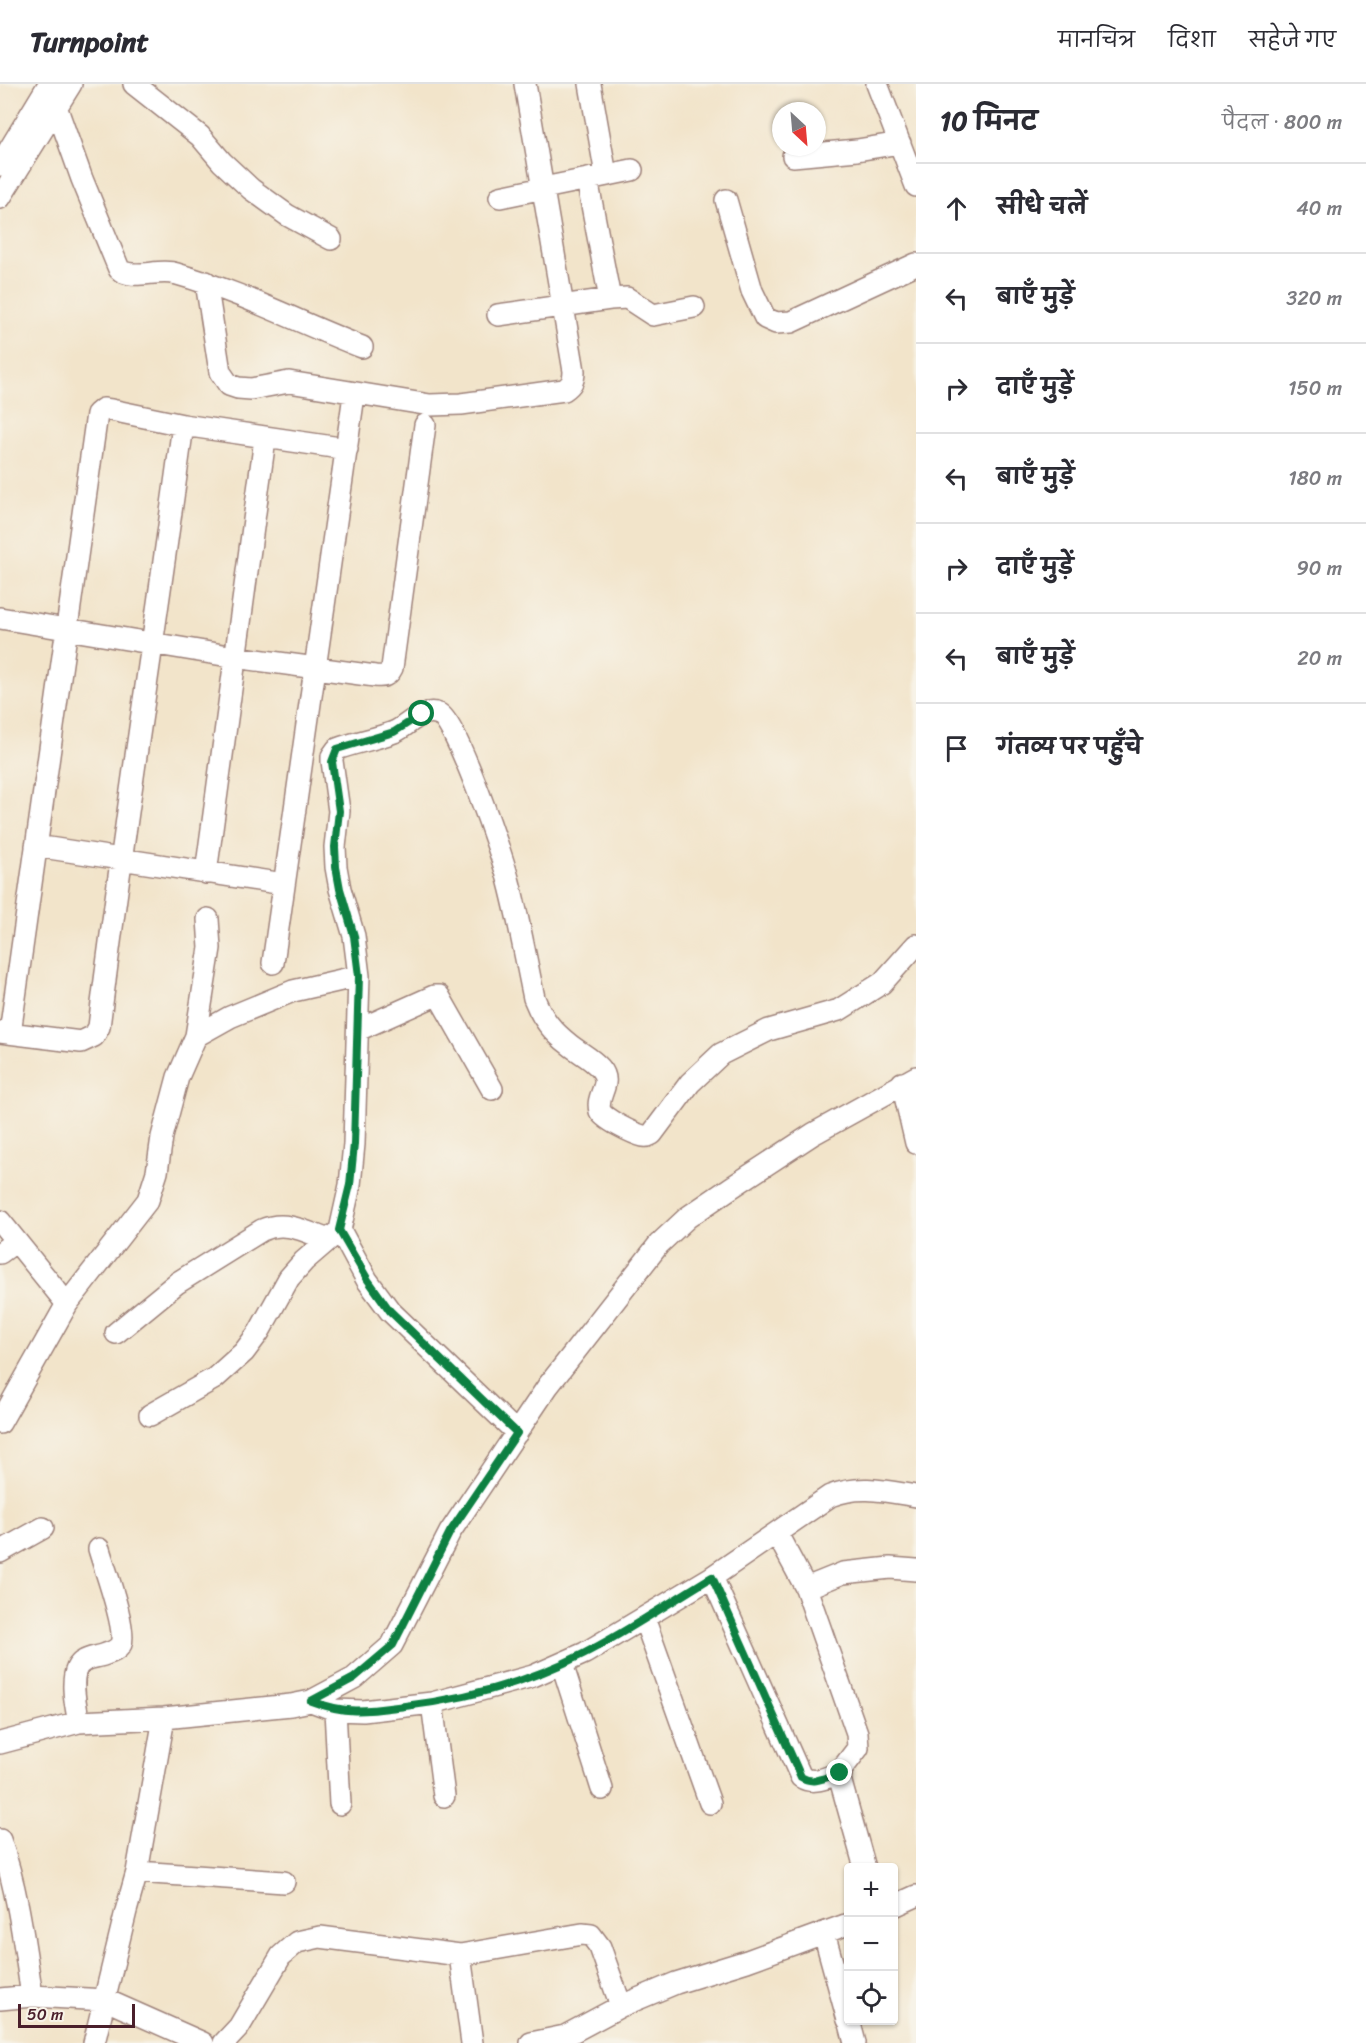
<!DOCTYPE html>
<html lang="hi">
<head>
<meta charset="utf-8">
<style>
  :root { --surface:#fff; --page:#f7f7f7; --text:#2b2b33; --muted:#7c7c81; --line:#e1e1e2 }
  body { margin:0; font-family:Sriracha,"Playpen Sans Deva",sans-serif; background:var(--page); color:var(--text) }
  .controls { position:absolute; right:18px; bottom:18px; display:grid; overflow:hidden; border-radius:6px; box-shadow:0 2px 4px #0004 }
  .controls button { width:54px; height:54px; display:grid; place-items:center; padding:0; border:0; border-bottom:2px solid var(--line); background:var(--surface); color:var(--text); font:30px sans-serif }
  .compass { position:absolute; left:772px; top:18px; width:54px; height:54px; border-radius:50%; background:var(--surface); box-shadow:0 2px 4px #0004; rotate:154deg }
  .scale { position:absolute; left:18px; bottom:15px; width:117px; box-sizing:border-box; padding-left:6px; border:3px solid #4a1f2b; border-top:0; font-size:16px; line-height:21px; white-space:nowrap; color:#4a1f2b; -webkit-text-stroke:4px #f7f3e8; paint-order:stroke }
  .stop { position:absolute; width:18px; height:18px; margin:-14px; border:4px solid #0b8043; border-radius:50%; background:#fff }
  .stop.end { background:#0b8043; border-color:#fff; box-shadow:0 2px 6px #0008 }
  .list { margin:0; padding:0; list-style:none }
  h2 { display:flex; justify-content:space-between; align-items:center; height:78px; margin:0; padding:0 24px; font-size:26px }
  h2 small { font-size:20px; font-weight:400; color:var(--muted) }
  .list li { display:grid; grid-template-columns:39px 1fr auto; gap:18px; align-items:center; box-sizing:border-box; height:90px; padding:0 24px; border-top:2px solid var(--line) }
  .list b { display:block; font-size:22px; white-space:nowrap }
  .list em { font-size:20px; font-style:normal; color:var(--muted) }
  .icon { flex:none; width:33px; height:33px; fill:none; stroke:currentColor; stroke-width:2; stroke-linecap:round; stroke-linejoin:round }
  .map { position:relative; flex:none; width:916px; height:1959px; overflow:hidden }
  header { display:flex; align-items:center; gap:36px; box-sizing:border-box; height:84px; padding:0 30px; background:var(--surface); border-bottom:2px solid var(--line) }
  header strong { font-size:28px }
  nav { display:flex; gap:33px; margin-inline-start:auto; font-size:21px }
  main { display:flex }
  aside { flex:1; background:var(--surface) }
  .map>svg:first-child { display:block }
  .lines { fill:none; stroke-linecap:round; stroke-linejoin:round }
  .minor-casing { stroke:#9e827a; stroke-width:24 }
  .minor { stroke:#fff; stroke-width:21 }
  .route { stroke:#0b8043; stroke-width:8 }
</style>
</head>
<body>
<header>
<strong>Turnpoint</strong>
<nav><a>मानचित्र</a><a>दिशा</a><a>सहेजे गए</a></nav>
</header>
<main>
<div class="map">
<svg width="916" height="1959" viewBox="0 0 916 1959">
  <rect width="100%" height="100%" fill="#f7f3e8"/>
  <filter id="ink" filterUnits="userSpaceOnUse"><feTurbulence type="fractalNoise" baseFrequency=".0167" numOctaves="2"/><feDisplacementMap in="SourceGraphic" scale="12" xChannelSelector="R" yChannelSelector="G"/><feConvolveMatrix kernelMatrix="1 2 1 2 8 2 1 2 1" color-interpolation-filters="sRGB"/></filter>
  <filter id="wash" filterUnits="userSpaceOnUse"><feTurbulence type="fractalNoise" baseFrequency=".008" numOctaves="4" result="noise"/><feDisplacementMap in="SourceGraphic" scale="24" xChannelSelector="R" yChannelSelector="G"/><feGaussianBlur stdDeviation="1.35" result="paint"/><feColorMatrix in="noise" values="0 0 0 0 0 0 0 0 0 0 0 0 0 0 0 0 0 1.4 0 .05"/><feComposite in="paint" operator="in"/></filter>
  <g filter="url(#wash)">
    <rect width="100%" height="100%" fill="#f2e4ca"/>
  </g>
  <g filter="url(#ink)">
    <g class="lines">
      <!-- minor casing -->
      <g class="minor-casing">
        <path id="minor" d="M134,0l66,52 22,26 29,27 36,26 44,24
          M590,0l16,91
          M877,0l39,102
          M57,25l25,70 37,90c12,12 40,-1 58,5 64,18 123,49 185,73
          M793,72l64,-6 43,-7
          M0,81l49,-81
          M587,95l23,120
          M500,113l132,-27
          M0,114l71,-114
          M726,116l26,91 13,27 11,5 15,-1 125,-58
          M206,198l14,90 9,13 9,3 13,1 38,-7 141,23 31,-1 103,-14c8,-5 10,-10 10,-19l-49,-287
          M498,231l112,-16 17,-1 26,17 41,-8
          M0,534l235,39 140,19c9,1 13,0 17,-8l33,-243
          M36,762l248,38
          M206,789l59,-434
          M273,879l81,-568
          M358,946l76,-34h5l53,93
          M0,948l81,10 13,-6 5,-9c25,-201 57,-401 84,-602
          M10,949l87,-619 6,-5 8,1 72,15 164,24
          M196,952l14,-88 -2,-29
          M902,999l14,60
          M0,1137l67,83
          M340,1146l27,50 23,31 127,122
          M0,1169l16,-12
          M116,1249l61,-50 85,-53c23,-10 42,1 64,9
          M150,1331l65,-37 29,-26 15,-20 30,-54 15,-17 36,-31 10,-45 4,-41 5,-168 -5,-40 -14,-47 -4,-22 -1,-20 4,-36 -7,-50v-5l5,-7c19,-7 39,-10 57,-17 14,-6 28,-25 45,-18 17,6 64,144 70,168 10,38 17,78 25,116 8,21 19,34 36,47 10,8 21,13 30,23 14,16 -5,26 0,43 3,8 34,23 43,25 5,1 5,0 9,-2l38,-51 31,-29 48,-24 70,-20 43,-27 34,-38
          M0,1339l67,-119 81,-104 9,-28 5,-35 16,-60 18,-41 34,-19 63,-26 66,-15
          M777,1450l29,54 51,145 1,15 -16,21 -2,10 25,89
          M0,1468l43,-24
          M712,1493l89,200c13,8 26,0 39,-4
          M806,1504l37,-15 47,-5 26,2
          M644,1534l66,185
          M562,1580l40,125
          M311,1617l24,9 28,1 69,-8 101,-27 52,-23 127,-76 118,-81c29,-12 56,-5 86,0
          M432,1619l12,93
          M335,1626l5,94
          M79,1638c-3,-14 -12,-53 5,-61 6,-4 15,-4 22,-7 6,-2 12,-4 15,-10 6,-16 -17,-77 -22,-95
          M0,1659l79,-21 85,-4 127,-13 20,-4 43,-23 38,-33 58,-113 98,-146 111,-142 29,-27 44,-30 81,-53 103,-57
          M0,1756c18,50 24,103 32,156l74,4 97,43
          M137,1788l147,10
          M894,1822l22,-10
          M824,1849l24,87
          M460,1871l12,88
          M0,1915l32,-3
          M849,1936l6,23
          M94,1959l32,-132 11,-39 27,-154
          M224,1959l15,-16 42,-71 16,-14 23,-5 140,18 122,-21 9,1 9,12 21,59
          M531,1959l34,-7 56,-30 55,-23 71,-22 101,-37"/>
      </g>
      <!-- minor -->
      <use href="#minor" class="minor"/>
    </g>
  </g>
  <g class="lines" filter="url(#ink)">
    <!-- route -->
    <path class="route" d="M422,630l-28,18 -57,17 -5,13 7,49 -4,36 1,20 4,22 14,47 5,40 -5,168 -4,41 -11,45 29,50 22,31 127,122 -67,99 -57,113 -39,33 -43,23c37,14 56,10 94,5 61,-7 123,-24 178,-52 44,-22 87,-52 129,-77l89,200c12,8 26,0 39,-4"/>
  </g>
</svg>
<div class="controls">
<button>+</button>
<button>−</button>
<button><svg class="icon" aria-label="locate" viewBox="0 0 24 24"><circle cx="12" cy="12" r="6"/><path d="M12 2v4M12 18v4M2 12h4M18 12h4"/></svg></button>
</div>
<svg class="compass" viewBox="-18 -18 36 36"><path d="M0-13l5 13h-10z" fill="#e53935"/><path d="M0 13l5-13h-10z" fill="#7c7c81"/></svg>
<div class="scale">50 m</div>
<div class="stop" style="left:422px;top:630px"></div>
<div class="stop end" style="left:840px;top:1689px"></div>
</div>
<aside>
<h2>10 मिनट<small>पैदल · 800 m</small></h2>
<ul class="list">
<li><svg class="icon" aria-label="ahead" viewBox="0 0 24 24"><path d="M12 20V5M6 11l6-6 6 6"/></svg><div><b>सीधे चलें</b></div><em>40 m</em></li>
<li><svg class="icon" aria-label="left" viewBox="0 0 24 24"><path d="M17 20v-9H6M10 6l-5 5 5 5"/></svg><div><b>बाएँ मुड़ें</b></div><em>320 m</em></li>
<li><svg class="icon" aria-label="right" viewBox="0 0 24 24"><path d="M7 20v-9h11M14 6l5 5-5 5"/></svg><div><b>दाएँ मुड़ें</b></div><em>150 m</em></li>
<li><svg class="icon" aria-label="left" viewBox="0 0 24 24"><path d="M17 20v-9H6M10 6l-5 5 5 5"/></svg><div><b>बाएँ मुड़ें</b></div><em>180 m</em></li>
<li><svg class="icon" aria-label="right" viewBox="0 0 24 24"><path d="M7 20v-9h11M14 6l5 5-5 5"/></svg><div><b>दाएँ मुड़ें</b></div><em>90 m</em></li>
<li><svg class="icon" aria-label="left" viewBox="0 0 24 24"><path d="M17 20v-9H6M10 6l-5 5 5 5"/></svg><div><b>बाएँ मुड़ें</b></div><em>20 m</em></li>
<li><svg class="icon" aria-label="arrive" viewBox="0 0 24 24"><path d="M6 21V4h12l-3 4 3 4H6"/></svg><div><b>गंतव्य पर पहुँचे</b></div></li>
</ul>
</aside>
</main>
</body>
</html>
